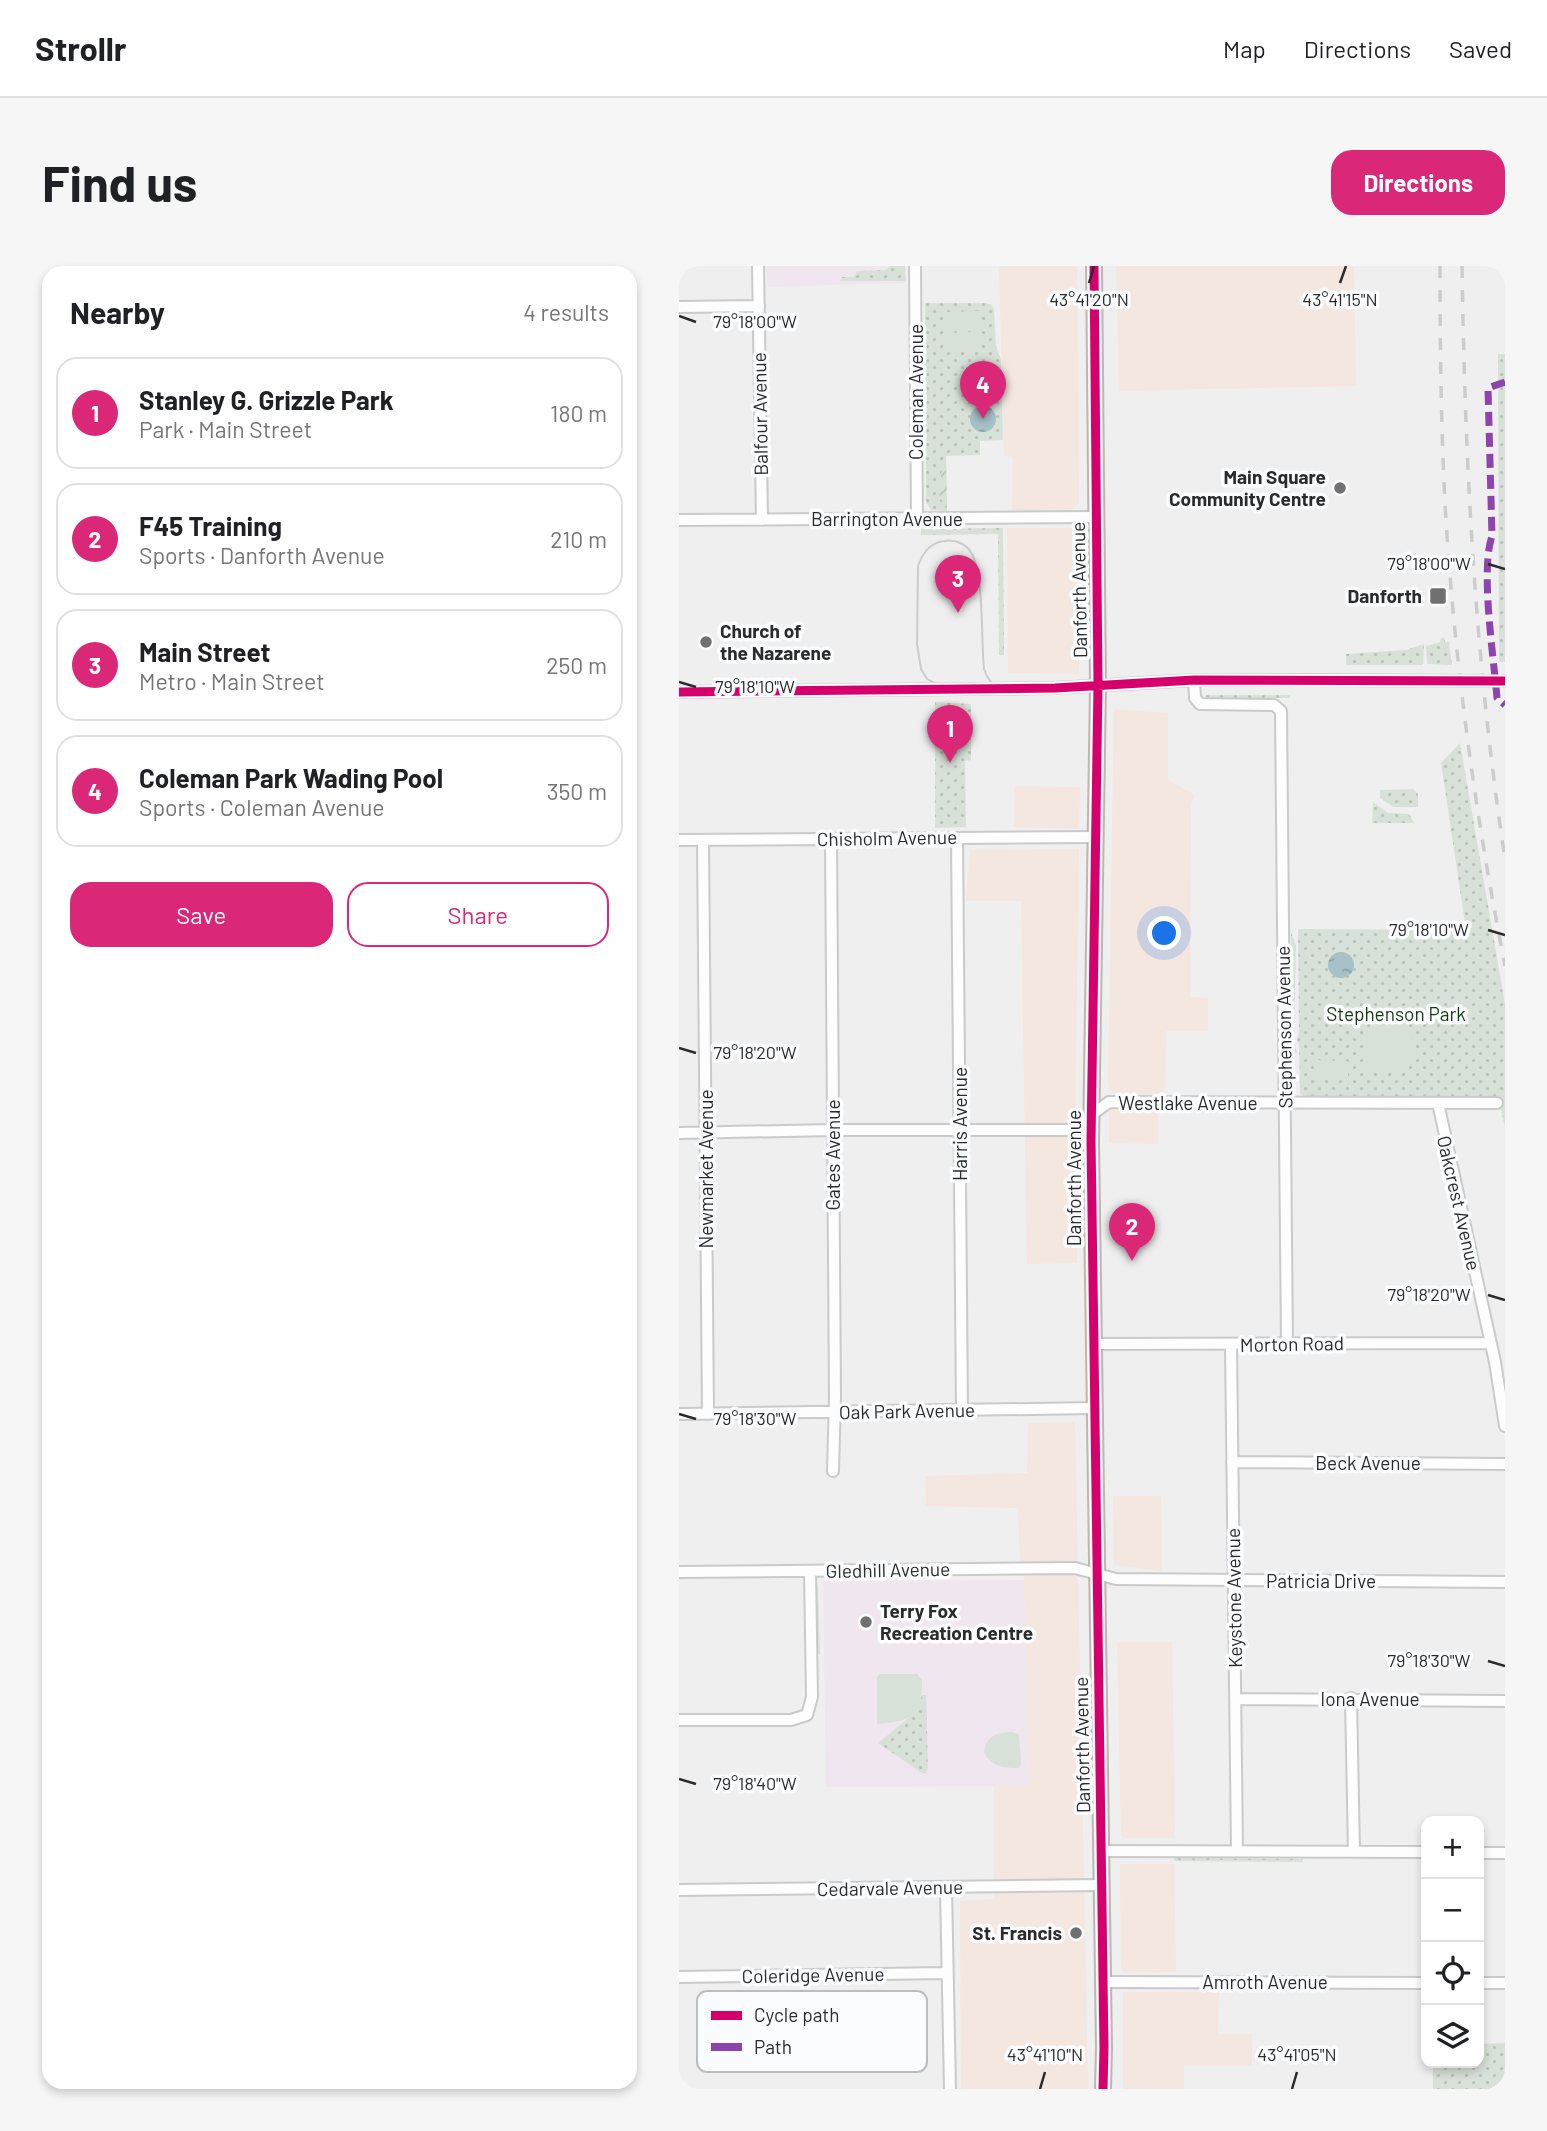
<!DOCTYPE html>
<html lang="en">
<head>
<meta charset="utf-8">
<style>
  :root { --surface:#fff; --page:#f6f6f6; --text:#202124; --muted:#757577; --line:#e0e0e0; --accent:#db2777 }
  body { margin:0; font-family:Barlow,sans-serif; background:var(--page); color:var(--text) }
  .controls { position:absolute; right:21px; bottom:21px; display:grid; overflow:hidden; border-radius:14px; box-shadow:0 4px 10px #0003 }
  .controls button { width:63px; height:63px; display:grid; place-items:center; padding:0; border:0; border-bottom:2px solid var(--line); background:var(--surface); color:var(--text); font:35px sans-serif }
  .you { position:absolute; left:486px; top:668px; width:24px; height:24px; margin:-18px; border:5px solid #fff; border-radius:50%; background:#1a73e8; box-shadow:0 0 0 10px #1a73e833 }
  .badge { display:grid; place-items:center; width:46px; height:46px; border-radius:50%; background:var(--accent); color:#fff; font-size:23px; font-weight:700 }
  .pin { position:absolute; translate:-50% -58px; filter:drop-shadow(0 2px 4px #0008) }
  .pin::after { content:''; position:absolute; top:37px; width:24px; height:21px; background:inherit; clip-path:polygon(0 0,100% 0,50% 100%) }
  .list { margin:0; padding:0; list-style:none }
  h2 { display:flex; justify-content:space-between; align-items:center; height:91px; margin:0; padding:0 28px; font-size:30px }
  h2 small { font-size:23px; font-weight:400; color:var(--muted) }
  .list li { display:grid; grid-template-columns:46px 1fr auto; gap:21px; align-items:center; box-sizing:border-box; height:112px; margin:0 14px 14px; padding:0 14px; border:2px solid var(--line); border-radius:21px }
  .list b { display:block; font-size:26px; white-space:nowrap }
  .list p { margin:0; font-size:23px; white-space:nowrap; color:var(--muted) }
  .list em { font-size:23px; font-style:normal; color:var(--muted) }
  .actions { display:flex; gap:14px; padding:21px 28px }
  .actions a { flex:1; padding:16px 0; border:2px solid var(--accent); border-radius:21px; text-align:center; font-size:24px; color:var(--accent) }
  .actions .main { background:var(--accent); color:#fff }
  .icon { flex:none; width:38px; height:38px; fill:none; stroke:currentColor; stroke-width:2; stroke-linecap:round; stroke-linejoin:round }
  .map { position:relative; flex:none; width:826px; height:1823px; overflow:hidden; border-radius:21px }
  header { display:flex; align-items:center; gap:42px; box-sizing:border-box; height:98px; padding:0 35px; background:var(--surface); border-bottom:2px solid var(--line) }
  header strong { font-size:33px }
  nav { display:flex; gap:38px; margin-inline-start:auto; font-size:24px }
  .intro { display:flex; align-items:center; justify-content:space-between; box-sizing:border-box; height:168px; padding:0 42px }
  h1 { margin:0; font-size:49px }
  .button { padding:18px 32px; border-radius:21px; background:var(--accent); color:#fff; font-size:24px; font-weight:700 }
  main { display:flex; gap:42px; padding:0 42px }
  aside { flex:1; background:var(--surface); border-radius:21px; box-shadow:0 4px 10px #0003 }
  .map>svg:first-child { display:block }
  .commercial { fill:#f3e7e0 }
  .education { fill:#f0e6ef }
  .grass { fill:url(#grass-dots) }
  .garden { fill:url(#garden-furrows) }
  .pitch { fill:#d8e1d7 }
  .water { fill:url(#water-ripples) }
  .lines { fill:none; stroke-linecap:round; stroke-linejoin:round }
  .minor-casing { stroke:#cacaca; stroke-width:14 }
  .major-casing { stroke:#bfb7ae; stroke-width:18 }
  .minor { stroke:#fdfdfd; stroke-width:10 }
  .major { stroke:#f3efea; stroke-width:14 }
  .tram { stroke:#cbcccc; stroke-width:2 }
  .rail { stroke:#cbcccc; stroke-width:3.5; stroke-dasharray:12 12; stroke-linecap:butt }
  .minor-bridge-casing { stroke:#cacaca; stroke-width:14; stroke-linecap:butt }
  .minor-bridge { stroke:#fdfdfd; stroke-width:10 }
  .quiet { stroke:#8e44ad; stroke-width:7; stroke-dasharray:14 7; stroke-linecap:butt }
  .cycleway-casing { stroke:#fbfcfe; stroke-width:13 }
  .cycleway { stroke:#d6006c; stroke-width:9 }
  .ticks { fill:none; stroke:#2b2b2b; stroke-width:2.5 }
  .poi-dot { fill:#707070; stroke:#fbfcfe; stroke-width:2.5 }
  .labels { text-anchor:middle; stroke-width:7; stroke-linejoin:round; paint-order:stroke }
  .street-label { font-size:19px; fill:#2b2b2b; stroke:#fbfcfe }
  .poi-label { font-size:19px; font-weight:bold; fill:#2b2b2b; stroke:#fbfcfe; text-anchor:end }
  .park-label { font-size:19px; fill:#153712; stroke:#fbfcfe }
  .key { fill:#fbfcfe; stroke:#bdbdbf; stroke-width:2 }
  .key-label { font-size:19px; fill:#2b2b2b }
  .ticks-label { font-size:18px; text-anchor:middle; fill:#2b2b2b; stroke:#fbfcfe; stroke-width:7; stroke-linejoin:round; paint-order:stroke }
</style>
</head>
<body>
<header>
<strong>Strollr</strong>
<nav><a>Map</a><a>Directions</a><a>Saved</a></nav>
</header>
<div class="intro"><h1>Find us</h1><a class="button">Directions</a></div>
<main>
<aside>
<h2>Nearby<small>4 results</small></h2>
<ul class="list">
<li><span class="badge">1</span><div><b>Stanley G. Grizzle Park</b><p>Park · Main Street</p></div><em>180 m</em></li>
<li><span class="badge">2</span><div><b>F45 Training</b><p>Sports · Danforth Avenue</p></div><em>210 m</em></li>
<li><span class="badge">3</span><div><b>Main Street</b><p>Metro · Main Street</p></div><em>250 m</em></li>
<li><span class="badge">4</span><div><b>Coleman Park Wading Pool</b><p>Sports · Coleman Avenue</p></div><em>350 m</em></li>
</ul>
<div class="actions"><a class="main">Save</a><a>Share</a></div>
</aside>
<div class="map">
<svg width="826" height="1823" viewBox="0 0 826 1823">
  <defs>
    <pattern id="grass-dots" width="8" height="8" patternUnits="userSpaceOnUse" patternTransform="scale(1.75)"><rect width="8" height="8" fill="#d8e1d7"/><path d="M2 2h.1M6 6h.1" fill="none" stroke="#bac1b9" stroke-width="1.8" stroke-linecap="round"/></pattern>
    <pattern id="garden-furrows" width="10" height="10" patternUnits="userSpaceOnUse" patternTransform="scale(1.75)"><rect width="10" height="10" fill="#d8e1d7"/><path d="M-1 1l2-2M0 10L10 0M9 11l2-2" fill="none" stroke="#bac1b9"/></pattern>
    <pattern id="water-ripples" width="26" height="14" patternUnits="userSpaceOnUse" patternTransform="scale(1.75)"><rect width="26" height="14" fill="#a6c1c8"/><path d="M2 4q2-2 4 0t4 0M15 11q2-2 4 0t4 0" fill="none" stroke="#879da3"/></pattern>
  </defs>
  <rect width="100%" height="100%" fill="#efefef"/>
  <!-- commercial -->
  <path class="commercial" d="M320,0h78l2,237 -8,7h-59l1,-53 -9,-1z
    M437,0h238l2,120 -237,5z
    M328,262h64l8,4v142l-71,-1z
    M435,443l54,4v67l27,15 -4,9 -1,193 18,1v33h-42l-1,64 -47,-1 -8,-3 -2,-7z
    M336,520l65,1 -1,41 -65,-1z
    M400,583l-4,266 2,148 -50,1 -6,-363h-55l4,-51z
    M430,844l49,1v33l-49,-1z
    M396,1156l13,667h-127l-1,-188 34,-2v-113l35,-1 -5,-205 -4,-21 -2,-49 -2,-2 -90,-2 -1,-30 102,-3 1,-50z
    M434,1230h48l1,75 -48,-6z
    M438,1376h55l3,196h-51l-3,-2z
    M444,1598h51l2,108 -51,1 -4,-4 -1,-104z
    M444,1726h96l-1,42h34v32h-68v23h-61z"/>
  <!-- education -->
  <path class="education" d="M88,0h138l1,17 -139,4z
    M345,1314l5,206 -203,1 -3,-206z"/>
  <!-- grass -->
  <path class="grass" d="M212,0h14l1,15h-66l2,-4h12l3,-6 29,-1z
    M246,37h61l6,2 2,5 2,36 5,14 2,80 -23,1v14l-34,1 1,55 -16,-1 -5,-8z
    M819,88h7v308h-6z
    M324,262l1,127h-5l-1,-121 -77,1v-6z
    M765,371l1,5h4l3,23 -25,-1 -1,-18 14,-4 1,-4z
    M745,378l-1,21h-77v-11l60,-4z
    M526,429h85v3h-80l-4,-1z
    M256,436l36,2v56l-6,1 1,66 -31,1z
    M781,477l45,261v123l-7,-29h-193l-5,-5 -1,-48 -2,-5 2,-7 -1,-104 168,1 -25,-167z
    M734,523l5,5v13h-25l-13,-9v-8z
    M694,536l15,11 21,1 5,9h-42z
    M612,666l5,14 -2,94 3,13h-5z
    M139,1317l2,71h-3l-1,-62z
    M243,1429h4l2,74 -2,4 -3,1 -45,-31 39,-32z
    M495,1592l129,1v3l-129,-1z
    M826,1777v46h-72v-26h46v-19z"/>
  <!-- garden -->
  <path class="garden" d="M267,190l1,55 -8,-17 4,-35z"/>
  <!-- pitch -->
  <path class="pitch" d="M301,45v17l-37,1v-17z
    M301,66v17h-37v-16z
    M703,754c31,-2 43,35 17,51l-29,1 -7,-6 4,-9c-6,-17 -3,-31 15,-37z
    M635,794l34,1v18h-35z
    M201,1408h37l5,6c0,37 -10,41 -45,44v-47z
    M332,1466l8,2 2,30 -3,4c-15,0 -26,-2 -34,-15 2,-17 11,-20 27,-21z"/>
  <!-- water -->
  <path class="water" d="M291 153a13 13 0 1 1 26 0a13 13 0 1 1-26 0Z
    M649 699a13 13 0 1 1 26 0a13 13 0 1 1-26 0Z"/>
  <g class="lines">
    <!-- minor casing -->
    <g class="minor-casing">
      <path id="minor" d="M79,0l4,254
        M236,0l2,253
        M0,41l80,-1
        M0,254l417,-3
        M515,414l1,18 5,6 74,1 7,6 6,633
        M0,426l376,-4 139,-8h111
        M278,572l5,572
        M152,573l4,558 -2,74
        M0,574l416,-3
        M24,574l5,574
        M759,837l57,259 10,64
        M0,867l154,-3h243l15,-15 18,-13 388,1
        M414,1078l397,-1
        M552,1079l6,506
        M0,1148l415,-6
        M553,1196l273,2
        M0,1306l396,-4 41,11 389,3
        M672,1432l3,154
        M556,1433l270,2
        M0,1454h112l16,-5 5,-18 -2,-126
        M422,1585l325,1
        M800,1587h26
        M267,1622l4,201
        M0,1624l422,-5
        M0,1711l267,-4
        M424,1716l323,1
        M800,1717h26"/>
    </g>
    <!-- major casing -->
    <g class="major-casing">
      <path id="major" d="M415,0l4,419 -7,456 13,907 -1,41"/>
    </g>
    <!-- minor -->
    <use href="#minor" class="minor"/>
    <!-- major -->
    <use href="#major" class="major"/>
    <!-- tram -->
    <path class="tram" d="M826,412l-319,-1 -144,9h-50c-21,0 -46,4 -65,-7l-6,-10 -4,-25 1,-78c5,-13 11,-23 26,-25 11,-2 23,3 28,13 12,23 9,86 12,115 4,11 8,16 18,20h66l148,-7 289,1"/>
    <!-- rail -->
    <path class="rail" d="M761,0c0,79 1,159 5,238 9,156 30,309 60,462
      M783,0c3,198 13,397 43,593"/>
    <!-- minor-bridge casing -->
    <g class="minor-bridge-casing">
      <path id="minor-bridge" d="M626,414l200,1"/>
    </g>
    <!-- minor-bridge -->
    <use href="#minor-bridge" class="minor-bridge"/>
    <!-- quiet -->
    <path class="quiet" d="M826,116l-17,6 4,148c-12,34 2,123 5,162l8,7"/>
    <!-- cycleway casing -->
    <g class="cycleway-casing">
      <path id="cycleway" d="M415,0l4,419 -7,456 13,907 -1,41
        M0,426l376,-4 139,-8 311,1"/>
    </g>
    <!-- cycleway -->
    <use href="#cycleway" class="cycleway"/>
  </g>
  <!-- ticks -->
  <path class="ticks" d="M410,17l5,-17M661,17l6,-17M0,50l17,6M809,298l17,5M0,416l17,5M809,664l17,5M0,782l17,5M809,1029l17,5M0,1148l17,5M809,1395l17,5M0,1513l17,5M361,1823l5,-17M613,1823l5,-17"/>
  <!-- markers -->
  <g class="poi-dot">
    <circle cx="661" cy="222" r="7"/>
    <rect x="750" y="321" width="18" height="18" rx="3.5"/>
    <circle cx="27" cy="376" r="7"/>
    <circle cx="187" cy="1356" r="7"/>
    <circle cx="397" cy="1667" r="7"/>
  </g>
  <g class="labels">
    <!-- street labels -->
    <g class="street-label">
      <text transform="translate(237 126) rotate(-90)" y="7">Coleman Avenue</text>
      <text transform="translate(81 148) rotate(-91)" y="7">Balfour Avenue</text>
      <text x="208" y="260">Barrington Avenue</text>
      <text transform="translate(400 324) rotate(-91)" y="7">Danforth Avenue</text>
      <text transform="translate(208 572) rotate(-1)" y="7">Chisholm Avenue</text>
      <text transform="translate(605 761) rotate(-91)" y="7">Stephenson Avenue</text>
      <text x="509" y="844">Westlake Avenue</text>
      <text transform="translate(281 858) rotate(-90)" y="7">Harris Avenue</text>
      <text transform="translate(154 889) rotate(-90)" y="7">Gates Avenue</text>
      <text transform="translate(27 903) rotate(-90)" y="7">Newmarket Avenue</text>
      <text transform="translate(395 912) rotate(-90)" y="7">Danforth Avenue</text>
      <text transform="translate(780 937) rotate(77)" y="7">Oakcrest Avenue</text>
      <text transform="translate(613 1078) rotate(-1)" y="7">Morton Road</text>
      <text transform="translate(228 1145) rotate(-1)" y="7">Oak Park Avenue</text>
      <text x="689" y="1204">Beck Avenue</text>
      <text transform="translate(209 1304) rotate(-1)" y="7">Gledhill Avenue</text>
      <text x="642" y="1322">Patricia Drive</text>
      <text transform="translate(555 1332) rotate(-91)" y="7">Keystone Avenue</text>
      <text x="691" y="1440">Iona Avenue</text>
      <text transform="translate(403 1479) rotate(-91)" y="7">Danforth Avenue</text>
      <text transform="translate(211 1622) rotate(-1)" y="7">Cedarvale Avenue</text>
      <text transform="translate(134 1709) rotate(-1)" y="7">Coleridge Avenue</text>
      <text x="586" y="1723">Amroth Avenue</text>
    </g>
    <!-- poi labels -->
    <g class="poi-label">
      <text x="647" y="218">Main Square<tspan x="647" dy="22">Community Centre</tspan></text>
      <text x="743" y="337">Danforth</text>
      <text x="41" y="372" text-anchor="start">Church of<tspan x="41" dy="22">the Nazarene</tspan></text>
      <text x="201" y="1352" text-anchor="start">Terry Fox<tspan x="201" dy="22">Recreation Centre</tspan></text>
      <text x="383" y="1674">St. Francis</text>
    </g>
    <!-- park labels -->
    <g class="park-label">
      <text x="717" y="755">Stephenson Park</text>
    </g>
  </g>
  <!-- legend -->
  <rect x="18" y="1725" width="230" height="81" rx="10" class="key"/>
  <rect x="32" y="1745" width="31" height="9" fill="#d6006c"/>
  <rect x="32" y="1777" width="31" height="8" fill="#8e44ad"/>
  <g class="key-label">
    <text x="75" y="1756">Cycle path</text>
    <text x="75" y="1788">Path</text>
  </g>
  <g class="ticks-label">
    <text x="410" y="40">43°41'20"N</text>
    <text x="661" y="40">43°41'15"N</text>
    <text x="76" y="62">79°18'00"W</text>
    <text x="750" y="304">79°18'00"W</text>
    <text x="76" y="427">79°18'10"W</text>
    <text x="750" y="670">79°18'10"W</text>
    <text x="76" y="793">79°18'20"W</text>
    <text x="750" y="1035">79°18'20"W</text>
    <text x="76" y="1159">79°18'30"W</text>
    <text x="750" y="1401">79°18'30"W</text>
    <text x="76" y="1524">79°18'40"W</text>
    <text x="366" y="1795">43°41'10"N</text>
    <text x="618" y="1795">43°41'05"N</text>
  </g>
</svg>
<div class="controls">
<button>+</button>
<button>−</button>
<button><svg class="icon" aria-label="locate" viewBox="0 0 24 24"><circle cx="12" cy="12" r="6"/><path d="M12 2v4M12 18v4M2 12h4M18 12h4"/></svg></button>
<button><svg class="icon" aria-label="layers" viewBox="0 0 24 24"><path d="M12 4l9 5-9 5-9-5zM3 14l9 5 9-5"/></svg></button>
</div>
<div class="you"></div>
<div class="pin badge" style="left:271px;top:497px">1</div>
<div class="pin badge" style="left:453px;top:995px">2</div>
<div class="pin badge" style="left:279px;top:347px">3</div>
<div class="pin badge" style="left:304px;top:153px">4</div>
</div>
</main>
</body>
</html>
